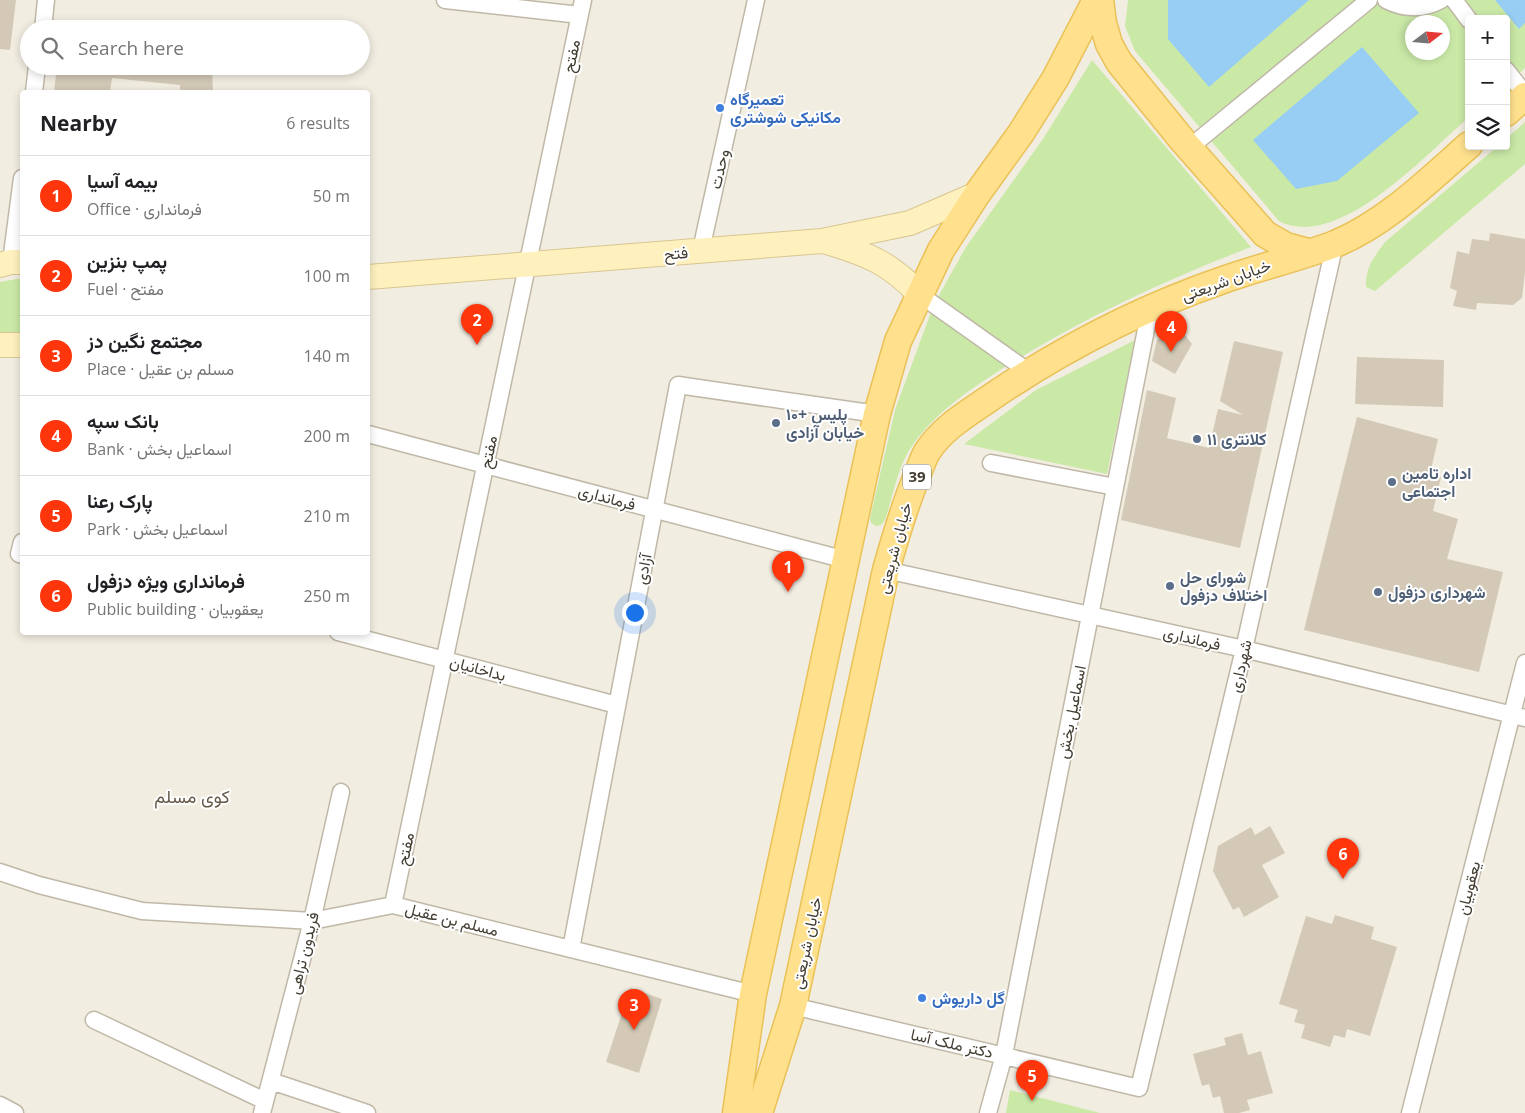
<!DOCTYPE html>
<html lang="en">
<head>
<meta charset="utf-8">
<style>
  :root { --surface:#fff; --page:#f2f2f2; --text:#202124; --muted:#757577; --line:#e0e0e0; --accent:#ff350b }
  body { margin:0; font-family:"Open Sans",Vazirmatn,sans-serif; background:var(--page); color:var(--text) }
  .controls { position:absolute; right:15px; top:15px; display:grid; overflow:hidden; border-radius:5px; box-shadow:0 2px 8px #0003 }
  .controls button { width:45px; height:45px; display:grid; place-items:center; padding:0; border:0; border-bottom:1px solid var(--line); background:var(--surface); color:var(--text); font:25px sans-serif }
  .compass { position:absolute; left:1405px; top:15px; width:45px; height:45px; border-radius:50%; background:var(--surface); box-shadow:0 2px 8px #0003; rotate:74deg }
  .you { position:absolute; left:634px; top:612px; width:18px; height:18px; margin:-12px; border:4px solid #fff; border-radius:50%; background:#1a73e8; box-shadow:0 0 0 8px #1a73e833 }
  .badge { display:grid; place-items:center; width:32px; height:32px; border-radius:50%; background:var(--accent); color:#fff; font-size:16px; font-weight:700 }
  .pin { position:absolute; translate:-50% -41px; filter:drop-shadow(0 1px 2px #0008) }
  .pin::after { content:''; position:absolute; top:26px; width:18px; height:15px; background:inherit; clip-path:polygon(0 0,100% 0,50% 100%) }
  .list { margin:0; padding:0; list-style:none }
  h2 { display:flex; justify-content:space-between; align-items:center; height:65px; margin:0; padding:0 20px; font-size:21px }
  h2 small { font-size:16px; font-weight:400; color:var(--muted) }
  .list li { display:grid; grid-template-columns:32px 1fr auto; gap:15px; align-items:center; box-sizing:border-box; height:80px; padding:0 20px; border-top:1px solid var(--line) }
  .list b { display:block; font-size:19px; white-space:nowrap }
  .list p { margin:0; font-size:16px; white-space:nowrap; color:var(--muted) }
  .list em { font-size:16px; font-style:normal; color:var(--muted) }
  .icon { flex:none; width:28px; height:28px; fill:none; stroke:currentColor; stroke-width:2; stroke-linecap:round; stroke-linejoin:round }
  .map { position:relative; flex:none; width:1525px; height:1113px; overflow:hidden }
  .search { position:absolute; background:var(--surface); box-shadow:0 2px 8px #0003; left:20px; top:20px; width:350px; height:55px; display:flex; align-items:center; gap:12px; box-sizing:border-box; padding:0 18px; border-radius:28px; color:var(--muted); font-size:19px }
  .panel { position:absolute; background:var(--surface); box-shadow:0 2px 8px #0003; left:20px; top:90px; width:350px; height:545px; border-radius:5px }
  .map>svg:first-child { display:block }
  .green { fill:#cae9a7; fill-rule:evenodd }
  .water { fill:#98cdf4 }
  .building { fill:#d3c9b6 }
  .lines { fill:none; stroke-linecap:round; stroke-linejoin:round }
  .street-casing { stroke:#c0b8a7; stroke-width:19 }
  .secondary-casing { stroke:#d8c690; stroke-width:26 }
  .primary-casing { stroke:#eac157; stroke-width:29 }
  .street { stroke:#fff; stroke-width:16 }
  .secondary { stroke:#fff1be; stroke-width:24 }
  .primary { stroke:#ffe18d; stroke-width:26 }
  .shop-dot { fill:#3f7fe0; stroke:#fff; stroke-width:2 }
  .service-dot { fill:#5c6f8a; stroke:#fff; stroke-width:2 }
  .labels { text-anchor:middle; stroke-width:4; stroke-linejoin:round; paint-order:stroke }
  .shield { fill:#fff; stroke:#7b7770; stroke-width:1 }
  .shield-label { font-size:15px; font-weight:bold; fill:#433d32 }
  .street-label { font-size:16px; fill:#433d32; stroke:#fff }
  .shop-label { font-size:16px; font-weight:bold; fill:#366cbe; stroke:#fff; text-anchor:start }
  .service-label { font-size:16px; font-weight:bold; fill:#4e5e75; stroke:#fff; text-anchor:start }
  .neighbourhood-label { font-size:18px; fill:#675b48; stroke:#fff }
</style>
</head>
<body>
<div class="map">
<svg width="1525" height="1113" viewBox="0 0 1525 1113">
  <rect width="100%" height="100%" fill="#f2ede1"/>
  <!-- green -->
  <path class="green" d="M1128,0h397v68l-19,17v-66h-37v98c-43,37 -131,135 -190,104l-144,-170 -10,-25zM1412,22h30v30h-30z
    M1092,60l159,187c-88,34 -175,74 -254,125 -32,21 -63,42 -85,74 -15,21 -19,51 -27,74l-4,5 -5,1 -5,-3 -1,-5 25,-108 39,-106 32,-57 77,-108z
    M1525,122v42l-150,127 -9,-4c-1,-19 8,-30 19,-45l113,-96h8v-7z
    M22,278v55l-22,-1v-50z
    M1135,340l-28,134 -143,-30 72,-54z
    M1010,1090l90,23h-94z"/>
  <!-- water -->
  <path class="water" d="M1168,0h141l-100,87 -41,-48z
    M1495,0h30v23l-6,6z
    M1362,47l57,66 -82,68 -41,8 -43,-49z"/>
  <!-- building -->
  <path class="building" d="M0,0h16l-6,50 -10,-1z
    M57,66h155l1,26h-33v-7l-68,-7 -2,14h-56z
    M1490,233l35,6v33l-3,26 -9,7 -36,-2 -1,7 -23,-4 4,-15 -7,-3 7,-37 12,3 3,-15 17,2z
    M1177,325l15,19 -17,30 -23,-13 5,-21z
    M1234,341l49,11 -43,196 -119,-28 26,-130 29,8 -9,40 42,10 9,-39 25,6 -23,-14z
    M1357,357l87,3 -1,47 -88,-3z
    M1357,417l81,22 -8,35 11,3 -8,34 25,8 -11,40 56,13 -24,100 -175,-42z
    M1270,826l15,27 -23,12 17,32 -35,20 -5,-10 -6,3 -20,-39 5,-25 33,-19 4,8z
    M1335,915l39,12 -3,12 26,8 -27,89 -23,-7 -2,9 -11,-3 -4,12 -29,-9 4,-13 -11,-3 4,-12 -19,-6 27,-88 26,8z
    M630,988l32,11 -23,74 -33,-11z
    M1242,1033l6,22 13,-4 12,42 -26,7 3,10 -11,3h-15l-4,-17 -7,2 -4,-14 -7,2 -9,-32 33,-9 -2,-7z"/>
  <g class="lines">
    <!-- street casing -->
    <g class="street-casing">
      <path id="street" d="M445,0l135,15
        M1386,0c17,9 37,10 55,0
        M1454,0l15,20
        M43,29l3,-29
        M1506,70l19,24
        M34,92l3,-26
        M1189,148l180,-148
        M701,250l55,-250
        M11,262l11,-84
        M919,294l110,78
        M368,434l478,126
        M991,463l124,24
        M22,542l-3,12 3,1
        M886,570l358,79 281,69
        M338,632l279,73
        M0,872l39,13 103,26 170,10 81,-16 360,89
        M393,905l190,-905
        M571,949l107,-564 199,29
        M793,1006l346,82 105,-439 91,-406
        M94,1020l171,81
        M271,1081l96,32
        M0,1105l15,8
        M262,1113l50,-192 29,-129
        M988,1113l16,-58 146,-746
        M1410,1113l115,-450"/>
    </g>
    <!-- secondary casing -->
    <g class="secondary-casing">
      <path id="secondary" d="M827,242c40,12 63,21 92,52
        M0,265l11,-3h11
        M368,277l454,-36 88,-18 67,-29
        M0,345h22"/>
    </g>
    <!-- primary casing -->
    <g class="primary-casing">
      <path id="primary" d="M1100,0l3,23 6,21 10,18 64,79 82,93 21,12 22,6
        M1506,113l19,-17
        M736,1113l17,-119 124,-580 21,-73 43,-91 36,-56 44,-61 34,-54 41,-79
        M759,1113l34,-107 93,-436c9,-32 18,-63 31,-94 3,-8 6,-17 10,-24 16,-25 43,-40 66,-56 71,-48 149,-88 230,-116 37,-13 75,-22 112,-36 51,-21 93,-63 134,-99"/>
    </g>
    <!-- street -->
    <use href="#street" class="street"/>
    <!-- secondary -->
    <use href="#secondary" class="secondary"/>
    <!-- primary -->
    <use href="#primary" class="primary"/>
  </g>
  <!-- markers -->
  <g class="shop-dot">
    <circle cx="720" cy="108" r="5"/>
    <circle cx="922" cy="998" r="5"/>
  </g>
  <g class="service-dot">
    <circle cx="776" cy="423" r="5"/>
    <circle cx="1197" cy="439" r="5"/>
    <circle cx="1392" cy="482" r="5"/>
    <circle cx="1170" cy="586" r="5"/>
    <circle cx="1378" cy="592" r="5"/>
  </g>
  <g class="labels">
    <!-- shield labels -->
    <rect class="shield" x="903" y="464.5" width="28" height="25" rx="4"/>
    <g class="shield-label">
      <text x="917" y="482">39</text>
    </g>
    <!-- street labels -->
    <g class="street-label">
      <text transform="translate(571 56) rotate(-78)" y="6">مفتح</text>
      <text transform="translate(719 169) rotate(-77)" y="6">وحدت</text>
      <text transform="translate(676 253) rotate(-5)" y="6">فتح</text>
      <text transform="translate(1226 280) rotate(-20)" y="6">خیابان شریعتی</text>
      <text transform="translate(488 452) rotate(-78)" y="6">مفتح</text>
      <text transform="translate(607 497) rotate(15)" y="6">فرمانداری</text>
      <text transform="translate(894 548) rotate(-75)" y="6">خیابان شریعتی</text>
      <text transform="translate(643 569) rotate(-79)" y="6">آزادی</text>
      <text transform="translate(1192 638) rotate(13)" y="6">فرمانداری</text>
      <text transform="translate(1240 666) rotate(-77)" y="6">شهرداری</text>
      <text transform="translate(478 668) rotate(15)" y="6">بداخانیان</text>
      <text transform="translate(1071 712) rotate(-79)" y="6">اسماعیل بخش</text>
      <text transform="translate(405 849) rotate(-78)" y="6">مفتح</text>
      <text transform="translate(1468 888) rotate(-76)" y="6">یعقوبیان</text>
      <text transform="translate(452 919) rotate(14)" y="6">مسلم بن عقیل</text>
      <text transform="translate(806 943) rotate(-78)" y="6">خیابان شریعتی</text>
      <text transform="translate(303 953) rotate(-76)" y="6">فریدون تراهی</text>
      <text transform="translate(952 1043) rotate(13)" y="6">دکتر ملک آسا</text>
    </g>
    <!-- shop labels -->
    <g class="shop-label">
      <text x="730" y="105">تعمیرگاه<tspan x="730" dy="18">مکانیکی شوشتری</tspan></text>
      <text x="932" y="1004">گل داریوش</text>
    </g>
    <!-- service labels -->
    <g class="service-label">
      <text x="786" y="420">پلیس +۱۰<tspan x="786" dy="18">خیابان آزادی</tspan></text>
      <text x="1207" y="445">کلانتری ۱۱</text>
      <text x="1402" y="479">اداره تامین<tspan x="1402" dy="18">اجتماعی</tspan></text>
      <text x="1180" y="583">شورای حل<tspan x="1180" dy="18">اختلاف دزفول</tspan></text>
      <text x="1388" y="598">شهرداری دزفول</text>
    </g>
    <!-- neighbourhood labels -->
    <g class="neighbourhood-label">
      <text x="192" y="803">کوی مسلم</text>
    </g>
  </g>
</svg>
<div class="controls">
<button>+</button>
<button>−</button>
<button><svg class="icon" aria-label="layers" viewBox="0 0 24 24"><path d="M12 4l9 5-9 5-9-5zM3 14l9 5 9-5"/></svg></button>
</div>
<svg class="compass" viewBox="-18 -18 36 36"><path d="M0-13l5 13h-10z" fill="#e53935"/><path d="M0 13l5-13h-10z" fill="#757577"/></svg>
<div class="you"></div>
<div class="pin badge" style="left:788px;top:592px">1</div>
<div class="pin badge" style="left:477px;top:345px">2</div>
<div class="pin badge" style="left:634px;top:1030px">3</div>
<div class="pin badge" style="left:1171px;top:352px">4</div>
<div class="pin badge" style="left:1032px;top:1101px">5</div>
<div class="pin badge" style="left:1343px;top:879px">6</div>
<div class="search"><svg class="icon" aria-label="search" viewBox="0 0 24 24"><circle cx="10" cy="10" r="6"/><path d="M15 15l6 6"/></svg>Search here</div>
<section class="panel">
<h2>Nearby<small>6 results</small></h2>
<ul class="list">
<li><span class="badge">1</span><div><b>بیمه آسیا</b><p>Office · فرمانداری</p></div><em>50 m</em></li>
<li><span class="badge">2</span><div><b>پمپ بنزین</b><p>Fuel · مفتح</p></div><em>100 m</em></li>
<li><span class="badge">3</span><div><b>مجتمع نگین دز</b><p>Place · مسلم بن عقیل</p></div><em>140 m</em></li>
<li><span class="badge">4</span><div><b>بانک سپه</b><p>Bank · اسماعیل بخش</p></div><em>200 m</em></li>
<li><span class="badge">5</span><div><b>پارک رعنا</b><p>Park · اسماعیل بخش</p></div><em>210 m</em></li>
<li><span class="badge">6</span><div><b>فرمانداری ویژه دزفول</b><p>Public building · یعقوبیان</p></div><em>250 m</em></li>
</ul>
</section>
</div>
</body>
</html>
